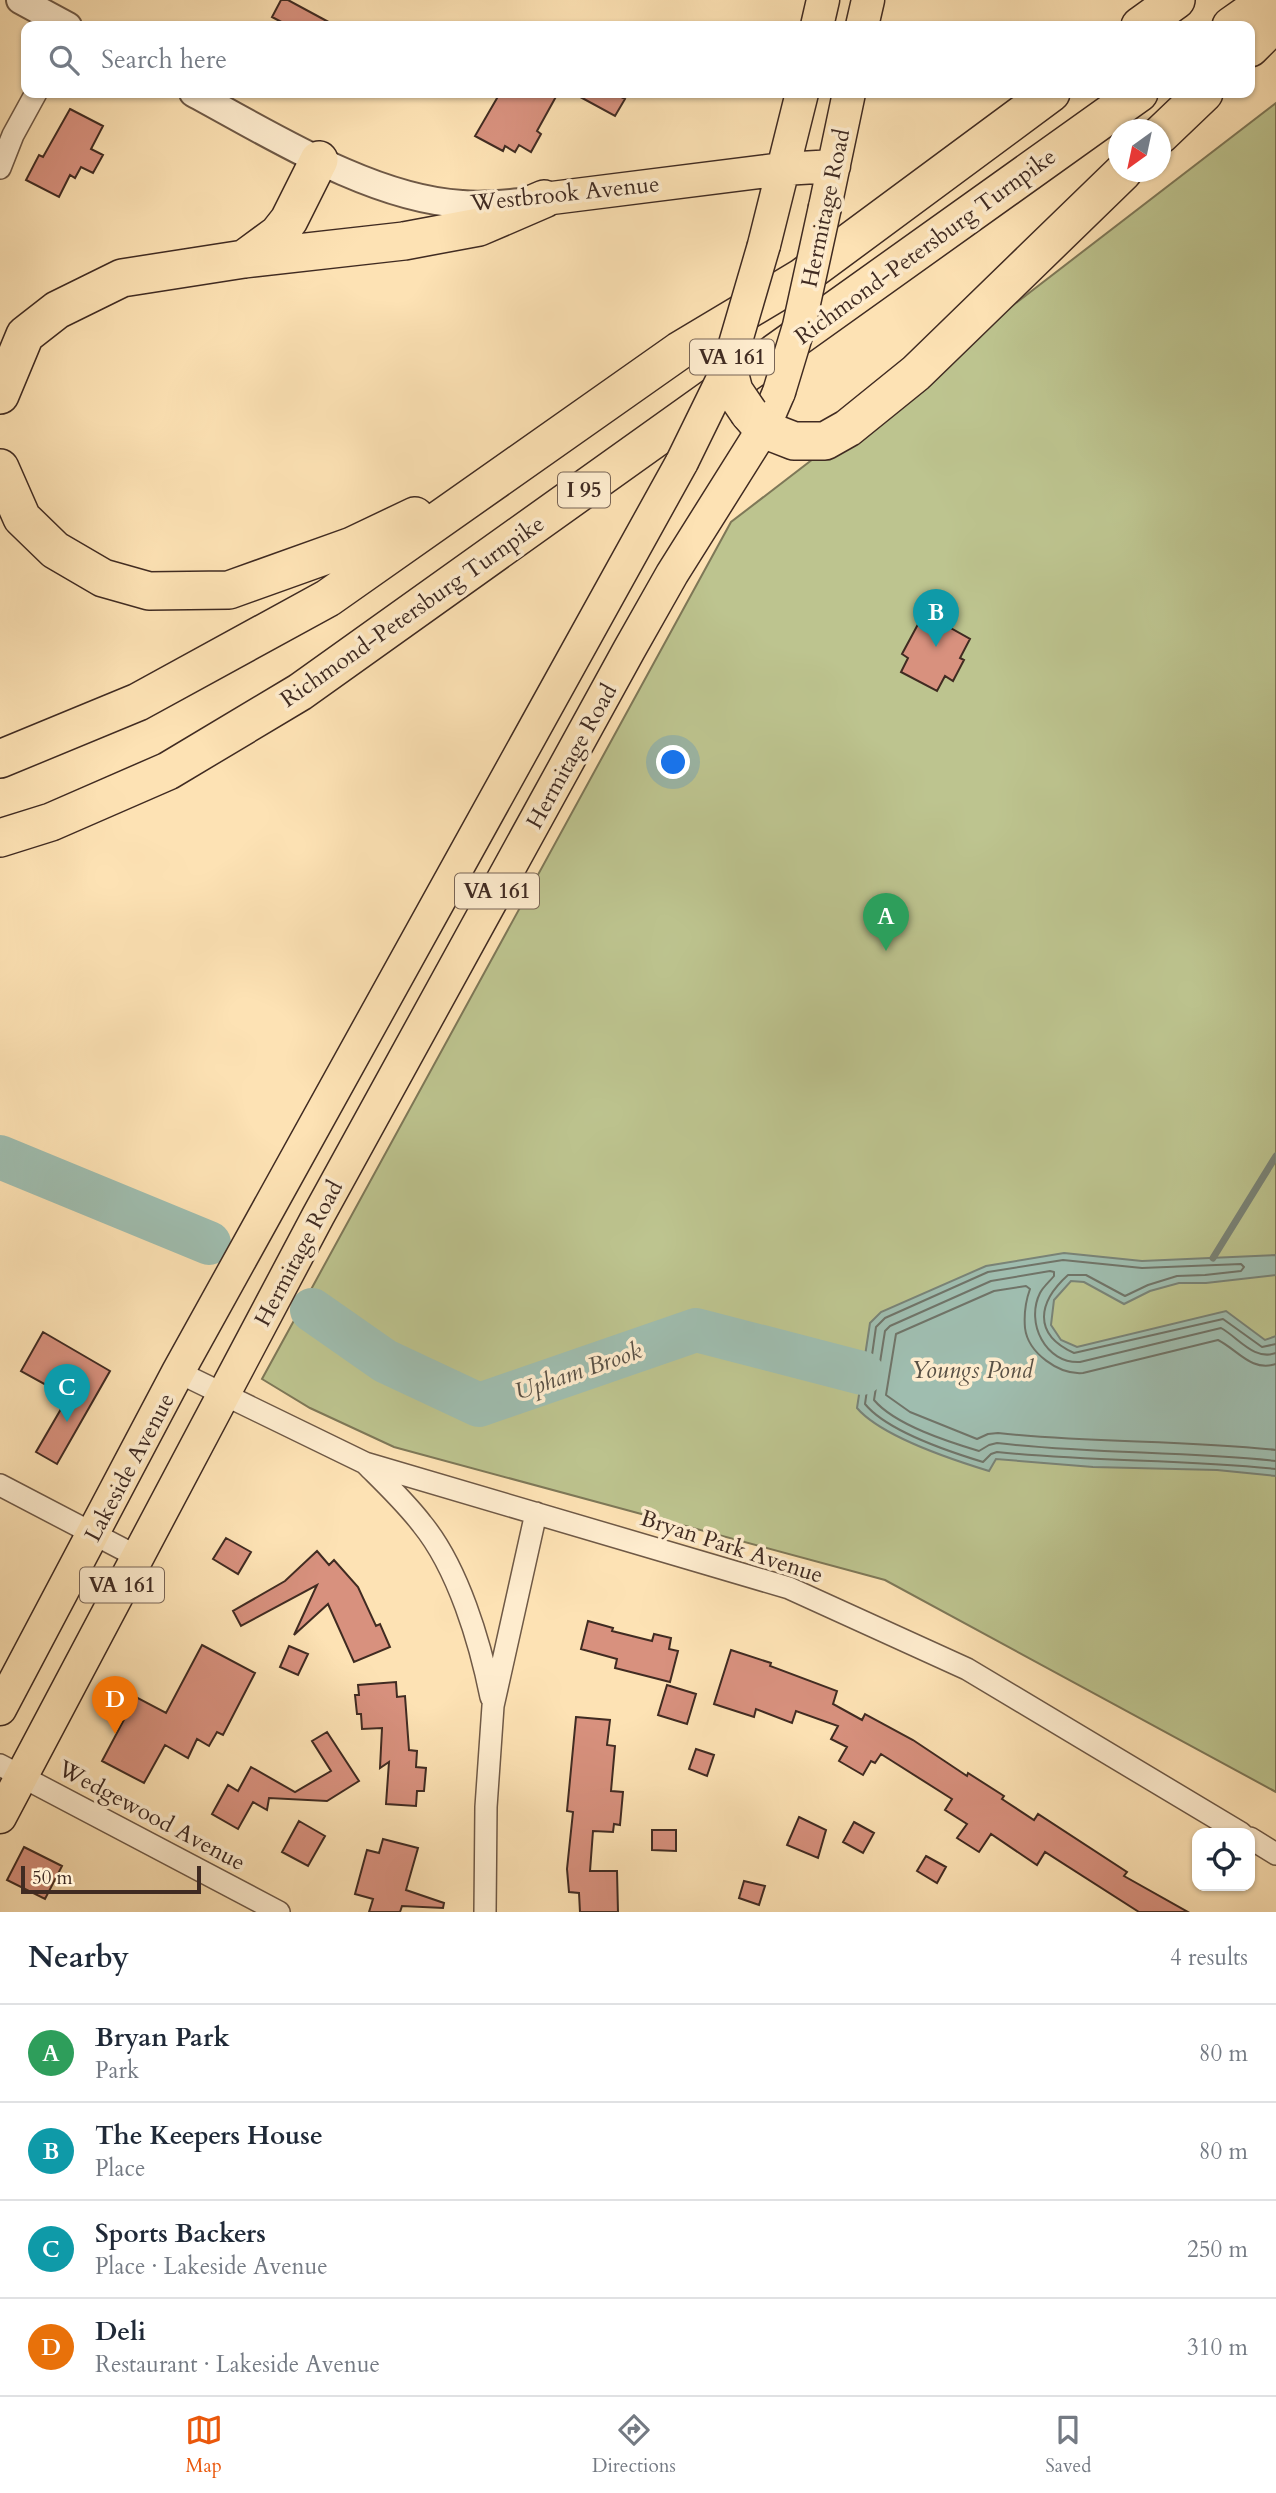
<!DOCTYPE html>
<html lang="en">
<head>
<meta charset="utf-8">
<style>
  :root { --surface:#fff; --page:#f2f2f3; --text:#1f2937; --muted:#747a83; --line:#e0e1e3; --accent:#ea580c }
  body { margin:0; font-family:Cardo,serif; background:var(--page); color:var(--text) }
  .controls { position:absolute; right:21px; bottom:21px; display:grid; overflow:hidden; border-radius:14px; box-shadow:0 2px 5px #0004 }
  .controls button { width:63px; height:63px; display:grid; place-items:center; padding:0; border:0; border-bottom:2px solid var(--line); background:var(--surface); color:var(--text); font:35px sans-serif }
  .compass { position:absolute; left:1108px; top:119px; width:63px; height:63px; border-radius:50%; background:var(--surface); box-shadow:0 2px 5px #0004; rotate:213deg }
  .scale { position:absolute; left:21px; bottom:18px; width:180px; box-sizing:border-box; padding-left:7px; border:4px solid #402b22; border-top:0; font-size:19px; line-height:24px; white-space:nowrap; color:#402b22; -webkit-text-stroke:5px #feecce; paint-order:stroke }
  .you { position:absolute; left:674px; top:763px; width:24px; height:24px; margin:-18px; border:5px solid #fff; border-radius:50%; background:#1a73e8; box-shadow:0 0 0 10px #1a73e833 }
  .badge { display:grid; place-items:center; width:46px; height:46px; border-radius:50%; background:var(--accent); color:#fff; font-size:23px; font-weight:700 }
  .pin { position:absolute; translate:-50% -58px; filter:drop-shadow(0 2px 4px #0008) }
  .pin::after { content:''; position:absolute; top:37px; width:24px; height:21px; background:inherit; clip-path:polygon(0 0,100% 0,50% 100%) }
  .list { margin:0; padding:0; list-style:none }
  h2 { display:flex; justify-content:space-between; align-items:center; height:91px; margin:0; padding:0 28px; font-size:30px }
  h2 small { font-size:23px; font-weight:400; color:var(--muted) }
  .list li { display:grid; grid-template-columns:46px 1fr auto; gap:21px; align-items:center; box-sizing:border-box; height:98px; padding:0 28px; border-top:2px solid var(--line) }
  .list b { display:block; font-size:26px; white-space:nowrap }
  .list p { margin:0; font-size:23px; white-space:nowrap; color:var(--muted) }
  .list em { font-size:23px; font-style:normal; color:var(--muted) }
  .icon { flex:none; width:38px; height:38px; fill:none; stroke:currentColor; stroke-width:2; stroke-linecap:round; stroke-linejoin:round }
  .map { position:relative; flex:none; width:1276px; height:1912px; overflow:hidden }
  .search { position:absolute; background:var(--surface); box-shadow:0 2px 5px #0004; left:21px; right:21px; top:21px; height:77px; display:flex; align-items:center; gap:18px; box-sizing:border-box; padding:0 24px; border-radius:14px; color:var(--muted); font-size:26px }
  .sheet { height:483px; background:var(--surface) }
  nav { display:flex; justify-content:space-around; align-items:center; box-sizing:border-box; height:98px; border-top:2px solid var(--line); background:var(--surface); font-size:19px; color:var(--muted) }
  nav a { display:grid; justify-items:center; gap:4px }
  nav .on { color:var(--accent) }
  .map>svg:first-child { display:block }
  .green { fill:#bdc48f; stroke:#7e7858; stroke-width:2 }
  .water { fill:#9fbdaf; stroke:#798377; stroke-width:2 }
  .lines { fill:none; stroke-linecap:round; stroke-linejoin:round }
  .shore { stroke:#707468; stroke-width:2 }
  .stream { stroke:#798377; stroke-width:7 }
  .river { stroke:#9fbdaf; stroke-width:44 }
  .building { fill:#d8917e; stroke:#402b22; stroke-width:2 }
  .minor-casing { stroke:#6f5946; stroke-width:24 }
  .tertiary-casing { stroke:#6f5946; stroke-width:30 }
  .primary-casing { stroke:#402b22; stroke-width:35 }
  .motorway-casing { stroke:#402b22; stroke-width:40 }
  .minor { stroke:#feecce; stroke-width:21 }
  .tertiary { stroke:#feecce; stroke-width:26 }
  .primary { stroke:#fde2b4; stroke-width:32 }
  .motorway { stroke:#fde2b4; stroke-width:37 }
  .primary-bridge-casing { stroke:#402b22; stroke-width:35; stroke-linecap:butt }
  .motorway-bridge-casing { stroke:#402b22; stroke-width:40; stroke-linecap:butt }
  .primary-bridge { stroke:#fde2b4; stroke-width:32 }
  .motorway-bridge { stroke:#fde2b4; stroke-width:37 }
  .labels { text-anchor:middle; stroke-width:7; stroke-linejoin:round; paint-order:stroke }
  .shield { fill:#feecce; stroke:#796556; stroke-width:2 }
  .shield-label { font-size:21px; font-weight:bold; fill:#402b22 }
  .street-label { font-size:23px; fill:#402b22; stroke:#feecce }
  .water-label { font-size:24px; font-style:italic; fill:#585045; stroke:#feecce }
</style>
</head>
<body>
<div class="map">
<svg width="1276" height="1912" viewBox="0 0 1276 1912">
  <rect width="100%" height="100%" fill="#fde2b4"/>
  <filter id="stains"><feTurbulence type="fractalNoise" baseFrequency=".00286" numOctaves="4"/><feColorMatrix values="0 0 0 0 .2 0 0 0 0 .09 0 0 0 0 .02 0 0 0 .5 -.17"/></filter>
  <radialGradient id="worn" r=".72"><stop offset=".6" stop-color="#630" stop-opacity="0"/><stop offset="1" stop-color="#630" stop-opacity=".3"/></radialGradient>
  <!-- green -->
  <path class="green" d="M1276,103v1689l-391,-212 -491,-133 -84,-39 -48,-29 469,-857z"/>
  <!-- water -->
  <path class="water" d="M1064,1253l78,8 134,-6v20l-70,8h-27l-29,8 -26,13 -40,-22 -13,-1 -17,19 -3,25 10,15 16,7 149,-36 39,29 11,-4v140l-59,-6 -124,-3 -97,-8 -7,12c-36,-11 -108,-35 -132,-63l13,-85 11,-11 105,-46z"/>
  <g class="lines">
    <!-- shore -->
    <path class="shore" d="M1276,1344l-14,3 -39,-28 -149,34c-42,-19 -36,-51 -6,-78h18l39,21 23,-11 29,-9 28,-1 36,-4 3,-4 -3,-3 -99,4 -79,-8 -75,12 -103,46 -9,9 -11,77c22,27 85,48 118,58l8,-8 6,-2c93,10 186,7 279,17
      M1276,1353c-22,8 -37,-15 -55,-25l-141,34c-34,2 -55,-39 -40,-69 3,-6 10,-12 14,-17v-4l-4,-1 -59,10 -101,45 -5,5 -11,69c21,25 75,42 105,51l10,-6 8,-2c93,11 186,8 279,18
      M1276,1364c-25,8 -38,-14 -58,-24l-135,33c-24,2 -55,-20 -58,-45 -1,-12 1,-28 5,-39l-4,-3 -32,5 -98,43 -10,61 24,17 67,27 11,-5 10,-1c93,10 186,7 278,17"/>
    <!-- stream -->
    <path class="stream" d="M1213,1258l63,-102"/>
    <!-- river -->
    <path class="river" d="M0,1157l209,86
      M312,1310l73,51 94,44 217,-75 166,43"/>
  </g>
  <!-- building -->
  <path class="building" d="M281,0h7l48,26h-47l-17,-9z
    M500,93h58l-21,38 4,3 -10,18 -12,-7 -4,7 -10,-6 -2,5 -28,-15z
    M573,93h41l11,6 -10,17z
    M70,109l33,17 -12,23 12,6 -10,18 -12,-6 -6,11 -5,-3 -11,22 -33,-17 13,-25 4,2z
    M924,613l46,26 -10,19 4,2 -11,21 -8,-5 -8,15 -36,-19 7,-14 -6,-4z
    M43,1332l67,39 -53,93 -21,-12 32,-55 -47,-26z
    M226,1538l25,14 -13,22 -25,-15z
    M317,1551l12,14 5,-5 24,27 18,39 4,-2 10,23 -36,15 -26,-58 -34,31 23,-50 -76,41 -8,-15 52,-30z
    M588,1621l25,7 -1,3 40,10 2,-7 17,4 -2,11 9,2 -8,31 -55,-14 2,-9 -36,-10z
    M202,1645l53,28 -32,62 -6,-3 -8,14 -12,-7 -9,19 -23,-13 -21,38 -42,-22 34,-64 30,16z
    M289,1646l19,8 -10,21 -18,-8z
    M731,1650l40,13 -1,3 67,25 -4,13 29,16 3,-6 48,26 54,36 1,-3 36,23 -2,3 32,21 4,-6 89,58 -3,4 64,36h-49l-94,-60 -8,13 -46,-31 -12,18 -22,-14 10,-14 -22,-14 7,-11 -71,-45 -6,9 -4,-2 -8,14 -24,-14 8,-14 -16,-8 7,-13 -42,-15 -4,12 -36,-14 -2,8 -40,-13z
    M396,1682l1,15 8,-1 4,54 8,1 -1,16 10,1 -2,23h-7l-1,15 -30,-2 3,-42 -9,6 2,-40 -20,1 -1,-15h-4l-2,-19h4l-1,-10z
    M667,1685l29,9 -9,30 -29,-9z
    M576,1717l34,3 -3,25 8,1 -4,45 12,1 -3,33 -6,-1 -1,8 -20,-1 -3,40h27l1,41h-38l-1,-19 -10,-1 -2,-23 6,-57 -6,-1z
    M327,1732l32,49 -32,20 -58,-3 -2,12 -14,-8 -15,27 -26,-15 16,-29 10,6 13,-24 44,25 36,-21 -19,-30z
    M696,1749l18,6 -7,21 -18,-7z
    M799,1817l27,13 -8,28 -31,-13z
    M299,1821l26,15 -17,30 -26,-14z
    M854,1822l20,11 -11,20 -20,-11z
    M652,1830h24v21l-24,-1z
    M383,1839l35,9 -12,42 38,13 -1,5 -41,-2 -2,6h-31l4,-13 -18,-5 12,-44 12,3z
    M24,1847l38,19 -17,33 -38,-19z
    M926,1856l20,11 -9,16 -20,-12z
    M744,1881l21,5 -6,19 -20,-7z"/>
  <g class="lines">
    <!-- minor casing -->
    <g class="minor-casing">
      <path id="minor" d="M0,168l13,-33 23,-42
        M178,1372l187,91 424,125 178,81 274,164
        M367,1465c19,19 39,38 55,59 36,44 58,118 69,173
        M0,1485l136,71
        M0,1765l279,147
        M1250,1838l26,16
        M485,1912l1,-105 7,-101 43,-193"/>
    </g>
    <!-- tertiary casing -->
    <g class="tertiary-casing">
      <path id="tertiary" d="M20,0l48,26
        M193,93c78,42 179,106 269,111 20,2 40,0 59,-2"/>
    </g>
    <!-- primary casing -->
    <g class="primary-casing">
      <path id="primary" d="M817,26l6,-26
        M862,26l6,-26
        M544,199l239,-30 51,-3
        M825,207l24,-114
        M764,245l38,-152
        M0,1709l178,-337 504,-910
        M0,1817l318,-601 311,-566 43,-76 91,-145 16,-37"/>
    </g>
    <!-- motorway casing -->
    <g class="motorway-casing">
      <path id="motorway" d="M1140,26l36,-26
        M1231,26l37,-26
        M1250,48l26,-26
        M1160,135l44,-42
        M244,259l34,-25 11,-14 30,-60
        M0,395l25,-60 32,-25 65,-32 122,-19 160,-18 75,-14 65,-28
        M749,413l14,16 31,12h31l23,-13 68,-55 207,-201
        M0,468l22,50 33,32 48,28 46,13 80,-1 123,-44 63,-30
        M0,759l138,-57 190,-104 351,-247 122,-73 250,-185
        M0,838l51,-16 117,-51 132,-79 839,-599"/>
    </g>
    <!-- minor -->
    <use href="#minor" class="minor"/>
    <!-- tertiary -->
    <use href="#tertiary" class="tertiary"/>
    <!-- primary -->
    <use href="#primary" class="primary"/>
    <!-- motorway -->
    <use href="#motorway" class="motorway"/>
    <!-- primary-bridge casing -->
    <g class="primary-bridge-casing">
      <path id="primary-bridge" d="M779,392l20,-66 26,-119
        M682,462l46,-94 36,-123"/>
    </g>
    <!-- motorway-bridge casing -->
    <g class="motorway-bridge-casing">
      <path id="motorway-bridge" d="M728,368l6,23 15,22"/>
    </g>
    <!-- primary-bridge -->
    <use href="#primary-bridge" class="primary-bridge"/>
    <!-- motorway-bridge -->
    <use href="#motorway-bridge" class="motorway-bridge"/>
  </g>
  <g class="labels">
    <!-- shield labels -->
    <g class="shield">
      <rect x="690" y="339.5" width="84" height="35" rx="5"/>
      <rect x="558" y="472.5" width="52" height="35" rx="5"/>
      <rect x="455" y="873.5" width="84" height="35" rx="5"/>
      <rect x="80" y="1567.5" width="84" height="35" rx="5"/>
    </g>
    <g class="shield-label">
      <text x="732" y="364">VA 161</text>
      <text x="584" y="497">I 95</text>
      <text x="497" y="898">VA 161</text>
      <text x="122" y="1592">VA 161</text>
    </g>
    <!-- street labels -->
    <g class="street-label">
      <text transform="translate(565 193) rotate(-6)" y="8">Westbrook Avenue</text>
      <text transform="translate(825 208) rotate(-78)" y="8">Hermitage Road</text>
      <text transform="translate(925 246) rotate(-36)" y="8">Richmond-Petersburg Turnpike</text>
      <text transform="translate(412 611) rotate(-35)" y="8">Richmond-Petersburg Turnpike</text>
      <text transform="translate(571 756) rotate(-61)" y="8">Hermitage Road</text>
      <text transform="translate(298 1253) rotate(-62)" y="8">Hermitage Road</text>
      <text transform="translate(129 1467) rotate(-62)" y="8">Lakeside Avenue</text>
      <text transform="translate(732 1546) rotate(18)" y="8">Bryan Park Avenue</text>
      <text transform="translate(152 1815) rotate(28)" y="8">Wedgewood Avenue</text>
    </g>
    <!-- water labels -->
    <g class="water-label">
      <text x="972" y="1378">Youngs Pond</text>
      <text transform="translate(578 1371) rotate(-19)" y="8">Upham Brook</text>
    </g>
  </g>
  <rect width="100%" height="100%" filter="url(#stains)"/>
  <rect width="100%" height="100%" fill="url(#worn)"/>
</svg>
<div class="controls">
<button><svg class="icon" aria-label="locate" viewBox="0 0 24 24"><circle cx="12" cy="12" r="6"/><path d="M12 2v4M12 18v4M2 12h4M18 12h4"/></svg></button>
</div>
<svg class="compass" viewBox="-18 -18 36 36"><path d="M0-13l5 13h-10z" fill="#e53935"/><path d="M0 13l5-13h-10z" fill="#747a83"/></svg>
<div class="scale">50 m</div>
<div class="you"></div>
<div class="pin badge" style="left:886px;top:951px;background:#2e9e5b">A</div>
<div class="pin badge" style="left:936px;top:647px;background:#0f9aa8">B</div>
<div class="pin badge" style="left:67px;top:1422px;background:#0f9aa8">C</div>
<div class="pin badge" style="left:115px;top:1734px;background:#e8710a">D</div>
<div class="search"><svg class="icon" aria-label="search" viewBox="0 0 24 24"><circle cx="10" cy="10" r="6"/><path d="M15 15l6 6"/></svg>Search here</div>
</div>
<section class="sheet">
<h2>Nearby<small>4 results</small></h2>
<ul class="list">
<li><span class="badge" style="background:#2e9e5b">A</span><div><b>Bryan Park</b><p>Park</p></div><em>80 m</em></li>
<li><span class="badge" style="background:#0f9aa8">B</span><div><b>The Keepers House</b><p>Place</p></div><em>80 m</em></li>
<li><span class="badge" style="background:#0f9aa8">C</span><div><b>Sports Backers</b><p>Place · Lakeside Avenue</p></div><em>250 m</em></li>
<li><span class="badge" style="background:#e8710a">D</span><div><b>Deli</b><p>Restaurant · Lakeside Avenue</p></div><em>310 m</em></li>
</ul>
</section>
<nav>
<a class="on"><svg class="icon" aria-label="map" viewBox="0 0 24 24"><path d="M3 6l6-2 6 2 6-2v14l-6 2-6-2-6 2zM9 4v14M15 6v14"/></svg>Map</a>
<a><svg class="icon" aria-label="directions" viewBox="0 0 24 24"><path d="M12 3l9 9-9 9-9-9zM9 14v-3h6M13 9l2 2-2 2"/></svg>Directions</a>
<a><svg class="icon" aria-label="saved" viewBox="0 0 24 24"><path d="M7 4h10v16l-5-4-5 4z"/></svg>Saved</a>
</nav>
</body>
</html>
